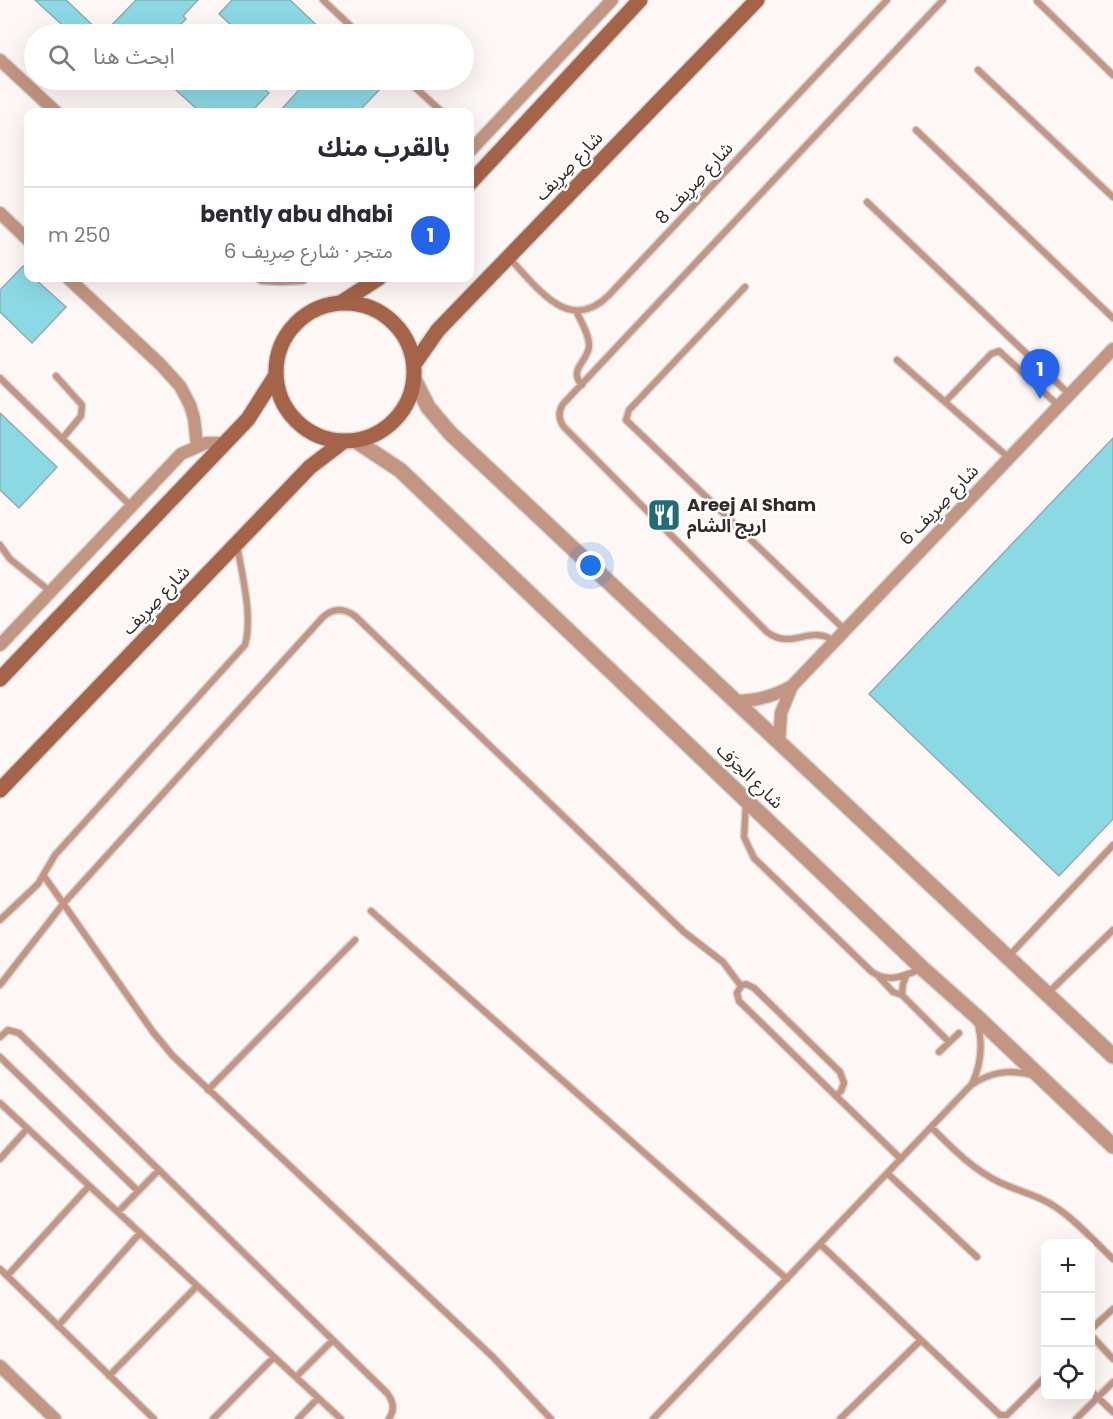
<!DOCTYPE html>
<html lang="ar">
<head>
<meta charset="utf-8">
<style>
  :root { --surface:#fff; --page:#f7f7f7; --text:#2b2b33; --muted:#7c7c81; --line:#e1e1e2; --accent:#2563eb }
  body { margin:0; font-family:Poppins,"Noto Sans Arabic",sans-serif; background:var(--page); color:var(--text); direction:rtl }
  .controls { position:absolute; right:18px; bottom:18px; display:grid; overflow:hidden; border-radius:12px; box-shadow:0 6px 24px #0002 }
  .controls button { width:54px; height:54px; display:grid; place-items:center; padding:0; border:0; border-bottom:2px solid var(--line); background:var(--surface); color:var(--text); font:30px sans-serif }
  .you { position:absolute; left:591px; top:566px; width:21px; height:21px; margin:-15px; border:4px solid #fff; border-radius:50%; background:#1a73e8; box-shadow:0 0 0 9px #1a73e833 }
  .badge { display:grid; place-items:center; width:39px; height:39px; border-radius:50%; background:var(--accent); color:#fff; font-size:20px; font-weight:700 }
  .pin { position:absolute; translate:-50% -50px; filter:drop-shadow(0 2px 3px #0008) }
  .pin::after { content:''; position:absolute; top:32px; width:21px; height:18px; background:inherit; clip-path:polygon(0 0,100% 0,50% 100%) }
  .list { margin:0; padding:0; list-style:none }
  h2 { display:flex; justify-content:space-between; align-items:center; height:78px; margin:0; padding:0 24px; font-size:26px }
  h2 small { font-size:20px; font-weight:400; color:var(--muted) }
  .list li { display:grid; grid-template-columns:39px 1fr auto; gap:18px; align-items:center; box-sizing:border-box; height:96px; padding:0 24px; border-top:2px solid var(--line) }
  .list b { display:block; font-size:22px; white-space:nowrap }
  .list p { margin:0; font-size:20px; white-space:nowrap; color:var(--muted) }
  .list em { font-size:20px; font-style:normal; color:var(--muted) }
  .icon { flex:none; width:33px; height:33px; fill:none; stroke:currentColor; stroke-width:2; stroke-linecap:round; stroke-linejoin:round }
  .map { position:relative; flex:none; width:1113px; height:1419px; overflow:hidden; direction:ltr }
  .search { position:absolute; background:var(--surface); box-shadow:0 6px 24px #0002; left:24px; top:24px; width:450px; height:66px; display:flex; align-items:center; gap:15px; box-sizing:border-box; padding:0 21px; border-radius:33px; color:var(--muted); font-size:22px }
  .panel { position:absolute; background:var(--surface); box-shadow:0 6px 24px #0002; left:24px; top:108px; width:450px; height:174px; border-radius:12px; direction:rtl }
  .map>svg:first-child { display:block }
  .building { fill:#8bd9e5; stroke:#92abb0; stroke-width:1.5 }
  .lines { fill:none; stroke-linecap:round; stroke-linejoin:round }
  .service-casing { stroke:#d9d3d1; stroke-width:9 }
  .minor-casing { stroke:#d9d3d1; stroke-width:15 }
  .tertiary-casing { stroke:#d9d3d1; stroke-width:18 }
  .secondary-casing { stroke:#d9d3d1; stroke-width:18 }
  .service { stroke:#c39583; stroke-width:6 }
  .minor { stroke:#c39583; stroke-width:12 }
  .tertiary { stroke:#c39583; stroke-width:15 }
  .secondary { stroke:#a5634a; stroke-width:15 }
  .labels { text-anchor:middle; stroke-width:5; stroke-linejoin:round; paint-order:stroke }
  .street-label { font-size:18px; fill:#342b28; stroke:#fff }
  .poi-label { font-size:18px; font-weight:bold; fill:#342b28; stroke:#fff; text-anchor:start }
</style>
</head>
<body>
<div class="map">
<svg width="1113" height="1419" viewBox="0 0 1113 1419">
  <rect width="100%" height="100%" fill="#fdf8f6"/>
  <!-- building -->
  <path class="building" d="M35,0h31l36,34h-30z
    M136,0h62l-15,16 3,3 -15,15h-68z
    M232,0h58l36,34h-85l-22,-20z
    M165,80h89l15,13 -18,19h-51z
    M308,80h65l9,7 -24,25h-79z
    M23,266l5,6v6h6l32,29 -34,36 -32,-31v-22z
    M0,413l57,54 -38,41 -19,-18z
    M1113,438v381l-54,57 -190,-182z"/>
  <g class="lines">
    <!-- service casing -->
    <g class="service-casing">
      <path id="service" d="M323,0l36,34
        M1037,1l76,74
        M978,70l135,127
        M407,80l35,32
        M916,130l197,188
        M867,202l202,192
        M509,258c28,28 59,78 100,37l278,-295
        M745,287l-116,123 -3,10 219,210
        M576,311c5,10 14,25 13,36 -2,15 -21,23 -7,38
        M897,360l112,98
        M56,376l26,29 -1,11 -19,23
        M0,378l131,128
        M945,402l46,-48 8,-3 60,55
        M0,545l10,14 41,33
        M834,641c-25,-17 -42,10 -67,-9l-203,-205c-6,-8 -6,-15 -1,-23l380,-404
        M746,803l-2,34 10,21 118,114c18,12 32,3 50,-3
        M44,876l109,156 20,24 320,301 58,62
        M371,911l416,368
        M0,920l38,-36 17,-29 190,-210c8,-29 -3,-70 -8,-100
        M1008,957l105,-112
        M879,977l14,15 9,3 47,47
        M746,984l8,4 86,84 4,11 -3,8 -5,5 -97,-95 -2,-8 4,-7z
        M0,985l63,-81 260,-287c10,-9 21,-9 32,-1l329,316 39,30 18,24
        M1047,994l66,-64
        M902,995l1,-11 4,-10
        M0,1037l8,-7 11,3 368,360c7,9 8,17 2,26
        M939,1052l20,-19
        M0,1057l138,134
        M972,1084c9,-19 11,-39 6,-60
        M208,1090l147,-150
        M836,1096l65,63
        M0,1103l341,316
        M931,1127c21,21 41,42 68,55 18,9 39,13 55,24 22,14 40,35 59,53
        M0,1159l27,-30
        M887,1173l90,84
        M118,1212l41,-42
        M820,1244l180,171h7l39,-39
        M0,1269l154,150
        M7,1276l82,-90
        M58,1326l82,-93
        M1090,1330l23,-21
        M1090,1334l23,25
        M109,1376l88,-90
        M296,1377l37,-37
        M1090,1390l23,22
        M213,1419l61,-62
        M298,1419l20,-21
        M653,1419l318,-334c20,-13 38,-16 61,-10
        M840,1419l81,-79
        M1076,1419l37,-37"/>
    </g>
    <!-- minor casing -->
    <g class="minor-casing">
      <path id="minor" d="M0,60l56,52
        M470,151l142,-151
        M0,213l28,27
        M68,278l92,86 20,22 10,19 4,13 3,27
        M262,278l19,1 21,-1
        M0,645l181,-191 25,-11h19
        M735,701c21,0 38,-4 57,-15
        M779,743l2,-30 11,-27 321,-337
        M0,1366l55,53"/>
    </g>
    <!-- tertiary casing -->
    <g class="tertiary-casing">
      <path id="tertiary" d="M414,379l14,28 22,26 663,623
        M356,441l44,29 522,498 54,48 137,130"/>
    </g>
    <!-- secondary casing -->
    <g class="secondary-casing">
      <path id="secondary" d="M470,183l170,-183
        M342,302l37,-24
        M276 372a69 69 0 1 1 138 0a69 69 0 1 1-138 0Z
        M415,363l23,-33 319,-330
        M0,679l248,-260 28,-44
        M0,790l310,-323 34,-26"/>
    </g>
    <!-- service -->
    <use href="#service" class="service"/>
    <!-- minor -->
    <use href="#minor" class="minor"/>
    <!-- tertiary -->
    <use href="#tertiary" class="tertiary"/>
    <!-- secondary -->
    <use href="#secondary" class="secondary"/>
  </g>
  <!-- icons -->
  <defs>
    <g id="restaurant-square" transform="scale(1.725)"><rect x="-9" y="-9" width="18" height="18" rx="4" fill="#226c76" stroke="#fff"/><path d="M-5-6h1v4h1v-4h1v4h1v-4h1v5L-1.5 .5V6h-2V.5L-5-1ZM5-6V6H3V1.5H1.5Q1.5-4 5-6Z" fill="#fff"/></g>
  </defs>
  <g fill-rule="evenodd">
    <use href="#restaurant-square" x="664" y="515"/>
  </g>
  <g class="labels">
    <!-- street labels -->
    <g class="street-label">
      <text transform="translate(569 166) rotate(-46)" y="6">شارع صِرِيف</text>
      <text transform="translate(694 183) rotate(-47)" y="6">شارع صِرِيف 8</text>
      <text transform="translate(939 505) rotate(-46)" y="6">شارع صِرِيف 6</text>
      <text transform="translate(156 600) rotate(-46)" y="6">شارع صِرِيف</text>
      <text transform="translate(750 776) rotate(44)" y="6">شارع الحِرَف</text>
    </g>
    <!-- poi labels -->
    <g class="poi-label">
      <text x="687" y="511">Areej Al Sham<tspan x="687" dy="21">اريج الشام</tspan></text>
    </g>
  </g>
</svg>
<div class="controls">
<button>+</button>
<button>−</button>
<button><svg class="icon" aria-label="locate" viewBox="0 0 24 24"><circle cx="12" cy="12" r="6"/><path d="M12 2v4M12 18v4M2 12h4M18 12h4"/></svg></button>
</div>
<div class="you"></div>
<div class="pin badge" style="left:1040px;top:399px">1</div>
<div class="search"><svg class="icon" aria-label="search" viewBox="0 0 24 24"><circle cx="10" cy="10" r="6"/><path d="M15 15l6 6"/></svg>ابحث هنا</div>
<section class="panel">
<h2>بالقرب منك<small></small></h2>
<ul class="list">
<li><span class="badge">1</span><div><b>bently abu dhabi</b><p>متجر · شارع صِرِيف 6</p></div><em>250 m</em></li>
</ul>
</section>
</div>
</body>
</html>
